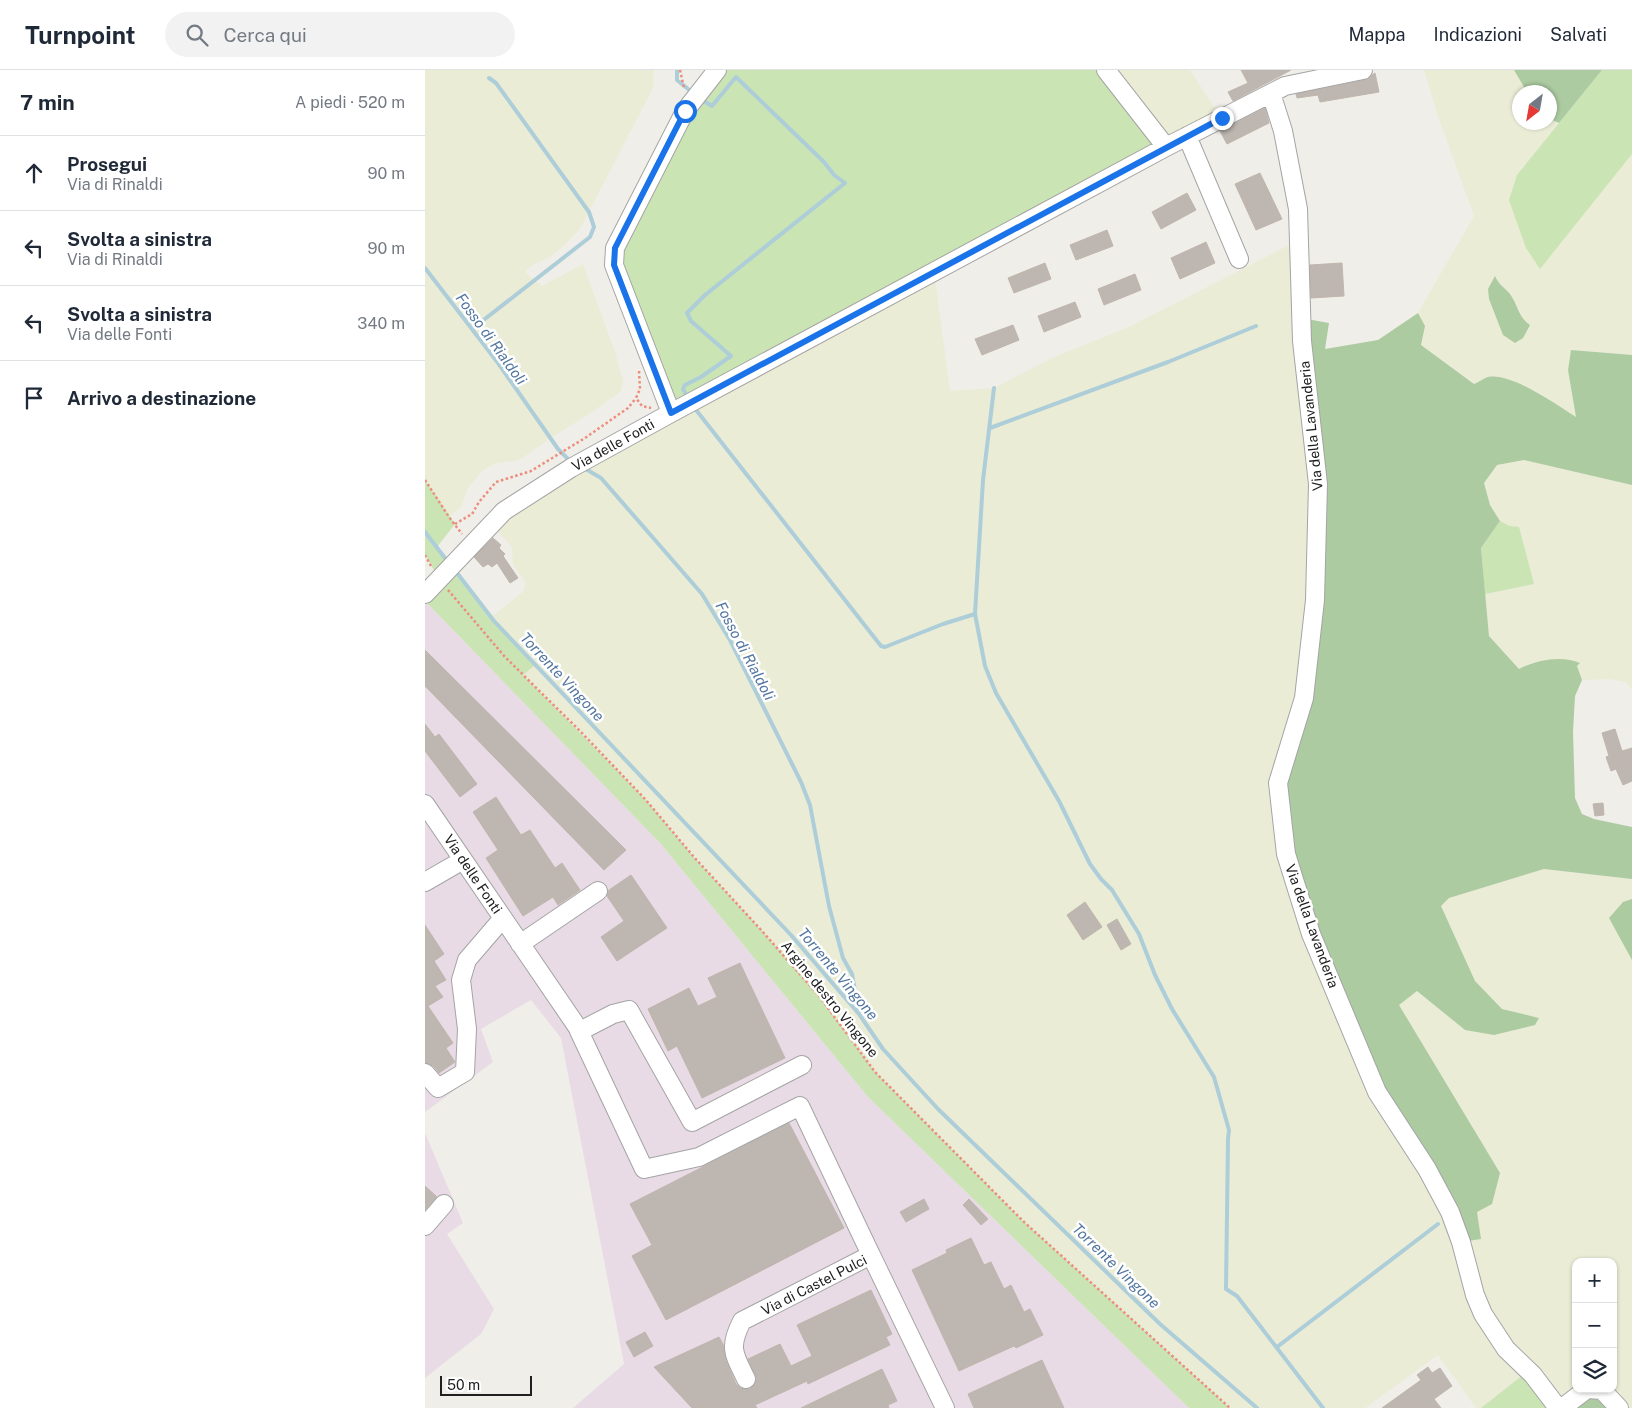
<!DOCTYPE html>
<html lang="it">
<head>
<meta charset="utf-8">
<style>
  :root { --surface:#fff; --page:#f2f2f3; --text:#1f2937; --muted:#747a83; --line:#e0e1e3 }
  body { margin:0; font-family:"Public Sans",sans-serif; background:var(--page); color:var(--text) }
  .controls { position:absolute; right:15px; bottom:15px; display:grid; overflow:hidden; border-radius:10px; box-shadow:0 1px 4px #0004 }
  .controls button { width:45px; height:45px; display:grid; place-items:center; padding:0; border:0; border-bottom:1px solid var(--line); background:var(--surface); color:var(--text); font:25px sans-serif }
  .compass { position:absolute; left:1087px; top:15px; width:45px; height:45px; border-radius:50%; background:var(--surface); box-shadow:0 1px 4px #0004; rotate:211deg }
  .scale { position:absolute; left:15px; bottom:12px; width:92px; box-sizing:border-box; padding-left:5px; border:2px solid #202020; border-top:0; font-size:14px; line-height:18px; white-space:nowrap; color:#202020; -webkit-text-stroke:4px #fff; paint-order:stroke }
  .stop { position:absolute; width:15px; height:15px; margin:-11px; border:4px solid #1a73e8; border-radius:50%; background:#fff }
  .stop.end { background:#1a73e8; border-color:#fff; box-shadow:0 1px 5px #0008 }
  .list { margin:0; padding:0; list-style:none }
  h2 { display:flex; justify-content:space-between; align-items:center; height:65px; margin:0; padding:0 20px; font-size:21px }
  h2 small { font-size:16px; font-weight:400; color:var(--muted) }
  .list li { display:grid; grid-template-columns:32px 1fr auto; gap:15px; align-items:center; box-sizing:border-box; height:75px; padding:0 20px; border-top:1px solid var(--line) }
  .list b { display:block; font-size:19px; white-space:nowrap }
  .list p { margin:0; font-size:16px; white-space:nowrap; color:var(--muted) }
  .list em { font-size:16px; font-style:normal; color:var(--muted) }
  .icon { flex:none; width:28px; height:28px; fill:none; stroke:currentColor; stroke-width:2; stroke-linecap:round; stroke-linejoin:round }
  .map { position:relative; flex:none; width:1207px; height:1338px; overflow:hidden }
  header { display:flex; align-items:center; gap:30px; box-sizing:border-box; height:70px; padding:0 25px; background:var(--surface); border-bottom:1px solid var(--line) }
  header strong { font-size:24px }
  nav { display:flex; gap:28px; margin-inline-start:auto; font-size:18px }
  .search { width:350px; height:45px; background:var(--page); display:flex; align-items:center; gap:12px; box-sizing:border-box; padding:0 18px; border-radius:28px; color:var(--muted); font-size:19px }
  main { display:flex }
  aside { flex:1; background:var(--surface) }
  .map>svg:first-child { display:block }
  .industrial { fill:#e8dbe5 }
  .farmland { fill:#eaecd6; fill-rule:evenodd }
  .grass { fill:#cae4b4 }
  .forest { fill:#accba1 }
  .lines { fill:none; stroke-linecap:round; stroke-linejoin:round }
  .stream { stroke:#adcdd9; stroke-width:4 }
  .building { fill:#bdb6b1; stroke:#c0b6ac }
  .minor-casing { stroke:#a4a4a4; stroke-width:20 }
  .path { stroke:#ec8d7d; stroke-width:2.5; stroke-dasharray:2.5 2.5; stroke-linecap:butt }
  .minor { stroke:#fff; stroke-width:18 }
  .route { stroke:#1a73e8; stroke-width:6 }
  .labels { text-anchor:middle; stroke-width:5; stroke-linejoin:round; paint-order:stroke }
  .street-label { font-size:14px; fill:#202020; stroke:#fff }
  .water-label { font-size:15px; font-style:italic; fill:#5376a0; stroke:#fff }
</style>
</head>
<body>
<header>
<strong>Turnpoint</strong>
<div class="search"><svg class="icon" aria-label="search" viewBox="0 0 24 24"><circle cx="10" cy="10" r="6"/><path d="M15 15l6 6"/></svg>Cerca qui</div>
<nav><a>Mappa</a><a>Indicazioni</a><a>Salvati</a></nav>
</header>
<main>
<aside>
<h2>7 min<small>A piedi · 520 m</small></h2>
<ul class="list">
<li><svg class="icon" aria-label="ahead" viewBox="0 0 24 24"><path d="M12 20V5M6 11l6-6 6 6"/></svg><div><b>Prosegui</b><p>Via di Rinaldi</p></div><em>90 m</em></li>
<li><svg class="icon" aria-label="left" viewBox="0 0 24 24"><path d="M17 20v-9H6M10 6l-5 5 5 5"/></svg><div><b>Svolta a sinistra</b><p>Via di Rinaldi</p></div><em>90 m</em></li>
<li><svg class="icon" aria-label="left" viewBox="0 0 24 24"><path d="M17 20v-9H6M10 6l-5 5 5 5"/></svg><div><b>Svolta a sinistra</b><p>Via delle Fonti</p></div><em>340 m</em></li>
<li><svg class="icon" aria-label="arrive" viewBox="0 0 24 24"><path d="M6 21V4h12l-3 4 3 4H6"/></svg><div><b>Arrivo a destinazione</b></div></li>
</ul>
</aside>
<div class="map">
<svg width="1207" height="1338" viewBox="0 0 1207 1338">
  <rect width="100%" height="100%" fill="#f0eee8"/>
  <!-- industrial -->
  <path class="industrial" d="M0,531l236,243 207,253 321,311h-616l51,-44 -63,-326 -30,-38 -50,29 12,33 -68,50z
    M0,1063l38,90 -16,11 47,75 -13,25 -56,44z"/>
  <!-- farmland -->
  <path class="farmland" d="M0,0h229l-1,18 -72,139 -15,17 -16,13 -19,9 -6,6 17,14 41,-22 32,88 8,29 -2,10 -26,19 -44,28 -32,22 -23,3 -14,8 -14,17 -7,19 -12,10 -24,-37z
    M681,0h84l32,49 -56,28z
    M999,0h90l13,22h-8v30h30l1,-3 9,4 -42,52 23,94 92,-115v201l-61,-5 -3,20 8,47 -42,-27 -46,-13 -13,7 -54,-39 4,-19 -7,-13 56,-97 -35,-97zM1071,210l15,15 13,26 -27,-1z
    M874,170l16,360 -37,183 199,429 23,-39 -102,-168 19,-14 48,39 73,-12 -36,-9 -27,-28 -34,-75 8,-8 95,-29 88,10v20l-9,3 2,42 7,16v448h-70l-34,-37 -47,37h-5l-38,-53 -73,53h-135l-206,-186 -149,-150 -56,-76 -57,-65 -117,-132 -122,-124 12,-10 -44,-48 32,-25 3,-9 -13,-19 -1,-17 -21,-23 13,-13 430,-240 16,120 44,-3 58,-30 77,-31zM1151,1192h37v127h-37z
    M1099,390l108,25v205l-6,-8 -17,-3 -27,1 -5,-14 3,-2 -49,-1 -12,6 -30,-33 -4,-42 49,-10 -24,-58 -10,-5 -10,-16 -6,-22 13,-18z"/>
  <!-- grass -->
  <path class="grass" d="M291,0h389l61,77 -495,266 -56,-165z
    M1177,0h30v84l-92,115 -14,-21 -17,-48 8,-25z
    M0,410l30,44 -18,23 57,74 41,44 -12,10 122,124 49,58 68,74 57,65 56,76 149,150 206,186h-41l-321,-311 -207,-253 -236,-243 14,-22 -14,-24z
    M1075,451l10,5 9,1 15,57 -49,10 -4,-46z
    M1103,1301l30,37h-77z"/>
  <!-- forest -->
  <path class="forest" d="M1089,0h88l-43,53 -9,-4 -1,-27h-22z
    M1070,206c3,8 10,12 15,18 8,11 8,23 20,31l-7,13 -8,5 -12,-8 -14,-36 -1,-10z
    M993,243l7,13 -4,19 53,39c5,-2 10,-6 14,-7 23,-5 69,28 88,40l-8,-47 3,-20 61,5v130l-108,-25 -27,5 -13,18 6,22 10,16 -19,27 8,88 30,33c17,-9 43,-14 61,-6l-3,3 5,14 -7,16 -2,36 2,66 7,16 12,5 38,8v52l-88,-10 -95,29 -8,8 34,75 27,28 37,9 -4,7 -41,10 -29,-5 -48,-39 -18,14 101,168 -8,31 -15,8 4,27 -20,3 -84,-150 -66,-158 -33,-151 37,-183 -14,-282 28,5 -4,26 53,-9z
    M1207,829v61l-23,-42 14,-16z
    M1162,1319l32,19h-57z"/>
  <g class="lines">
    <!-- stream -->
    <path class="stream" d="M252,0v10l16,13
      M0,198l73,95 60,86 13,13
      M47,259l118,-92 4,-10 -5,-15 -93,-129 -7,-5
      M569,318l-11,92 -8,134 10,52 11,27 63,108 31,63 11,15 11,11 27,44 16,41 17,34 42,68 15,53 -1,9 -2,150 11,7 86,112
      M263,328l-5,-9 2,-4 16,-8 30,-21 -40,-35 -4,-8 18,-18 140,-112 -11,-8 -10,-13 -88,-85 -24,29 -12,-7
      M268,336l188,240 4,1 58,-23 32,-10
      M565,358l178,-66 88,-36
      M159,398l17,10 101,116 28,46 71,142 9,23 19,101 14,52 9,16 7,39
      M0,462l23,30
      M29,499l40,52 297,314 68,79 24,35 55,60 222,215 97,84
      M852,1277l161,-123"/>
  </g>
  <!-- building -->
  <path class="building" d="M816,0h50l-58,31 -5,-9 20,-9z
    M950,3l4,19 -59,10 -2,-7 -21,3 -1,-4 69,-14z
    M840,38l4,15 -42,21 -7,-13z
    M835,103l22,46 -26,11 -21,-46z
    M762,123l9,17 -35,19 -9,-17z
    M682,160l6,16 -37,14 -6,-15z
    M781,172l9,21 -35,16 -9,-21z
    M620,193l6,16 -37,14 -6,-15z
    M917,193l2,33 -33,2 -1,-33z
    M710,204l6,16 -37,15 -6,-16z
    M650,232l6,15 -37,15 -6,-16z
    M588,255l6,15 -37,15 -7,-16z
    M68,468l8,7 -2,3 6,6 -2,2 15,22 -8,5 -13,-20 -5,4 -4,-3 -5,3 -9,-10z
    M0,580l201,200 -22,20 -179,-184z
    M0,654l10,13 4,-3 38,50 -17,13 -35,-46z
    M1190,659l7,22 10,-3v33l-9,4 -7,-16 -5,2 -5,-14 3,-1 -7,-23z
    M71,727l25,38 9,-5 25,38 7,-5 18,27 -22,15 -5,-8 -30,19 -37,-58 12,-8 -25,-38z
    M1178,733l1,12 -9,1 -2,-12z
    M206,805l36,53 -50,33 -16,-24 23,-16 -17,-25 2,-6z
    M660,832l17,25 -19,13 -16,-25z
    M692,849l14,25 -10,6 -14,-25z
    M0,855l19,29 -10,7 12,19 -11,6 8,11 -15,9 25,37 -7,5 9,14 -16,11 -6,-7 -8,-3z
    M315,893l45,95 -83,40 -25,-52 -9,5 -20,-42 41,-21 9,18 19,-9 -9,-19z
    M364,1053l55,105 -178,92 -34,-64 20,-11 -22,-41z
    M0,1116l12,11 -12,13z
    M499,1129l5,10 -23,13 -6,-10z
    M544,1129l19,20 -7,6 -18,-20z
    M546,1168l13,27 7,-3 13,27 7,-4 13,27 6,-3 13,26 -27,13 -2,-2 -55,25 -47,-101 35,-17 -1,-3z
    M446,1220l21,44 -6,3 4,8 -82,39 -1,-3 -52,24 2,3h-65l-38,-41 65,-30 4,7 3,17 10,23 5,4 9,1 5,-5 2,-5 -9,-20 32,-15 11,22 21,-10 -15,-31z
    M220,1262l8,14 -19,11 -8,-15z
    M617,1290l22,48h-90l-6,-14z
    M1003,1297l4,6 8,-5 12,18 -18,13 7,9h-59l39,-28 -4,-5z
    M457,1299l15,32 -9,4 1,3h-88z"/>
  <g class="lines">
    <!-- minor casing -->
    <g class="minor-casing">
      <path id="minor" d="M681,0l60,77
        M846,23l12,38 15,78 4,132 16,143 -3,116 -11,98 -26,85 8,71 25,80 66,158 50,77 23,43 11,30 14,53 8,19 23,35 27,26 25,33
        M762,66l52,123
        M246,343l-57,-148 1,-17 70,-137 32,-41
        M0,524l79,-83 67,-43 100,-55 495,-266 119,-61 78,-16
        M0,734l155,227 33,-17 16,-4 63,112 110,-57
        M0,812l38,-22
        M95,874l78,-53
        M154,961l65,138 55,-12 101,-51 71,149
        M0,1003l13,15 27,-16 2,-43 -6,-49 6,-20 36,-42
        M0,1156l19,-22
        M321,1309c-12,-25 -18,-31 -4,-58l129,-66 74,153
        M1137,1338l25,-19 15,1 17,18"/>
    </g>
    <!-- path -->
    <path class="path" d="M255,0l4,18
      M214,301l1,18 -4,9 6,8 9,2
      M0,410l24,37 13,17
      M30,454l17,-10 7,-12 17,-20 35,-11 54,-33 43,-30 8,-10
      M0,485l7,13
      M23,520l57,67 76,75 64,67 49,58 68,74 57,65 56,76 149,150 206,186"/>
    <!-- minor -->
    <use href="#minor" class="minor"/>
  </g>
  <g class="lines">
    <!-- route -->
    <path class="route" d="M260,41l-70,137 -1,17 57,148 551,-295"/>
  </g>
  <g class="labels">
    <!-- street labels -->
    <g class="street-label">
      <text transform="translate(886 356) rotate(-96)" y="5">Via della Lavanderia</text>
      <text transform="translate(188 375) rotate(-29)" y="5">Via delle Fonti</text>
      <text transform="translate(48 804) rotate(56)" y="5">Via delle Fonti</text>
      <text transform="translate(887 856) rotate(70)" y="5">Via della Lavanderia</text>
      <text transform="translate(405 929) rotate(51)" y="5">Argine destro Vingone</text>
      <text transform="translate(389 1215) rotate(-27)" y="5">Via di Castel Pulci</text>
    </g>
    <!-- water labels -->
    <g class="water-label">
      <text transform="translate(66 269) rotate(54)" y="5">Fosso di Rialdoli</text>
      <text transform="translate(320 581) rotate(62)" y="5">Fosso di Rialdoli</text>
      <text transform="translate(137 607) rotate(47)" y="5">Torrente Vingone</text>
      <text transform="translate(413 904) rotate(50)" y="5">Torrente Vingone</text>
      <text transform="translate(691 1196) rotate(44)" y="5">Torrente Vingone</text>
    </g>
  </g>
</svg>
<div class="controls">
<button>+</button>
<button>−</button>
<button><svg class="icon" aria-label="layers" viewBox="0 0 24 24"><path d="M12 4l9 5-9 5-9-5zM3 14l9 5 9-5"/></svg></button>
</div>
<svg class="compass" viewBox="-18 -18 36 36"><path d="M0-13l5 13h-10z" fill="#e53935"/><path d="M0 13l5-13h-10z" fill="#747a83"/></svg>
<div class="scale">50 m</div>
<div class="stop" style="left:260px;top:41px"></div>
<div class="stop end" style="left:797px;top:48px"></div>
</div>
</main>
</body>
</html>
